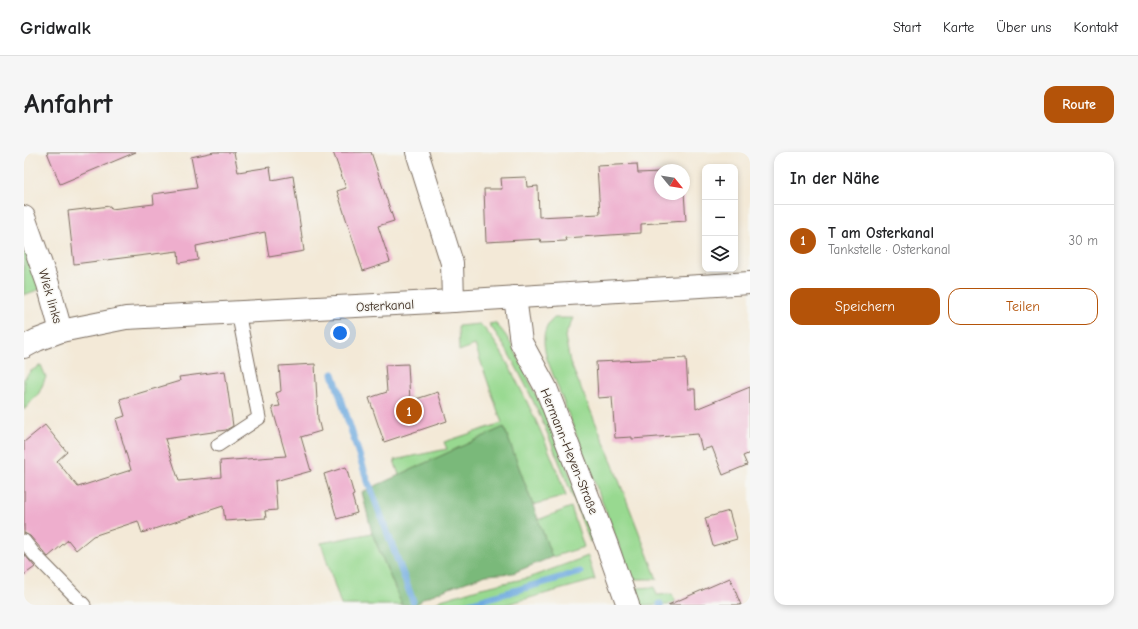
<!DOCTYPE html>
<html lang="de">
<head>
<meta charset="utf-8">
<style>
  :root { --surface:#fff; --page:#f6f6f6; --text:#202124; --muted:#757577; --line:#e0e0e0; --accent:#b45309 }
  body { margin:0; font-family:"Comic Neue",sans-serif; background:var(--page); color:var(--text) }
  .controls { position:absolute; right:12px; top:12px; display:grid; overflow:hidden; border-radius:8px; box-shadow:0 2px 6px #0003 }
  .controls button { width:36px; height:36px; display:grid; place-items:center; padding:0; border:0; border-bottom:1px solid var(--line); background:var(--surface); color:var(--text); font:20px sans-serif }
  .compass { position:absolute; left:630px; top:12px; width:36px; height:36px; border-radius:50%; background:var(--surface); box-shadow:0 2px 6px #0003; rotate:120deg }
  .you { position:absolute; left:316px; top:181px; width:14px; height:14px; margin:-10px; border:3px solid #fff; border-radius:50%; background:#1a73e8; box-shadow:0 0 0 6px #1a73e833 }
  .badge { display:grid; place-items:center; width:26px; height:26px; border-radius:50%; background:var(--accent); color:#fff; font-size:13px; font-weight:700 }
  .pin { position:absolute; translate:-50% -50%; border:2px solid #fff; box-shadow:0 1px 4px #0006 }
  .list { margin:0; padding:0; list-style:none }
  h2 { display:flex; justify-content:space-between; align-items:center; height:52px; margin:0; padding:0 16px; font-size:17px }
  h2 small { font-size:13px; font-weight:400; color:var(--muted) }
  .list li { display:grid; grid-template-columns:26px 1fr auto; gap:12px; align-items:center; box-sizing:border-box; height:72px; padding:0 16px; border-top:1px solid var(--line) }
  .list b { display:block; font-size:15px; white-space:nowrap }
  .list p { margin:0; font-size:13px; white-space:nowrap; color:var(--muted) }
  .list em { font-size:13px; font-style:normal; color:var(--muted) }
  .actions { display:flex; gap:8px; padding:12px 16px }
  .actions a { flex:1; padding:9px 0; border:1px solid var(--accent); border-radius:12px; text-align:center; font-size:14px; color:var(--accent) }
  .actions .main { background:var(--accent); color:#fff }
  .icon { flex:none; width:22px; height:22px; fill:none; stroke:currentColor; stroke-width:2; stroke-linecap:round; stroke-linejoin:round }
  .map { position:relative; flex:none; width:726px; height:453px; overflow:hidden; border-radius:12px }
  header { display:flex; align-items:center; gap:24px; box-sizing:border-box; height:56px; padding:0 20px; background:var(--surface); border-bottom:1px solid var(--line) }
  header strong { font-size:19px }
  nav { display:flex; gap:22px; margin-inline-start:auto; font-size:14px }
  .intro { display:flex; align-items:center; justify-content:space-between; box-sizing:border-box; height:96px; padding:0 24px }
  h1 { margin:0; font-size:28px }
  .button { padding:10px 18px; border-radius:12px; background:var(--accent); color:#fff; font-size:14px; font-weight:700 }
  main { display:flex; gap:24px; padding:0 24px }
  aside { flex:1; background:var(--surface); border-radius:12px; box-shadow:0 2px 6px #0003 }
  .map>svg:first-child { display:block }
  .green { fill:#98d990; stroke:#6a8257 }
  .forest { fill:#7ab97a; stroke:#5a724c }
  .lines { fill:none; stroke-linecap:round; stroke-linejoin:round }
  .stream { stroke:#6eaadf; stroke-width:7 }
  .building { fill:#eeaecd }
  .service-casing { stroke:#7b6d5f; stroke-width:15 }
  .minor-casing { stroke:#7b6d5f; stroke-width:24 }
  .secondary-casing { stroke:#7b6d5f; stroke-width:24 }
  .service { stroke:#fff; stroke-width:13 }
  .minor { stroke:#fff; stroke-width:22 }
  .secondary { stroke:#fff; stroke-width:22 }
  .labels { text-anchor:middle; stroke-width:3; stroke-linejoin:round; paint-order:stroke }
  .street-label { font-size:13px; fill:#3b2a1e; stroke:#f6f6f2 }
</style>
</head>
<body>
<header>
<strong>Gridwalk</strong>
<nav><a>Start</a><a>Karte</a><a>Über uns</a><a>Kontakt</a></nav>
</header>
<div class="intro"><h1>Anfahrt</h1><a class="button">Route</a></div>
<main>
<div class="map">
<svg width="726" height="453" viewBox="0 0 726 453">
  <rect width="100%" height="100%" fill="#f6f6f2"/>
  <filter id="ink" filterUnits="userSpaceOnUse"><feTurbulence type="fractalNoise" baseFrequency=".025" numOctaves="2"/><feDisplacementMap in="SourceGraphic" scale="8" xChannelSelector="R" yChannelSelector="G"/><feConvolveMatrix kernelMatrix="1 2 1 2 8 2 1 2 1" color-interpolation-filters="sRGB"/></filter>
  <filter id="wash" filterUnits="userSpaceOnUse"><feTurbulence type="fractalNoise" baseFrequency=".012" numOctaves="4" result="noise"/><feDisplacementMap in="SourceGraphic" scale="16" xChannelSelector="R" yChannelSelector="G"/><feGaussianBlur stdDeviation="0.9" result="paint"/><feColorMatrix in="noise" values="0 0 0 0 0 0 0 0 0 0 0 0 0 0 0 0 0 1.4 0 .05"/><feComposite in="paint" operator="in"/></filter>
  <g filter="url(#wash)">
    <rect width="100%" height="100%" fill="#f3e9d7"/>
    <!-- green -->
    <path class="green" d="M0,77l19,59 -19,7z
      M530,166h19l-8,18 5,26 38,90 49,127h-25l-85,-220c-4,-16 -6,-29 7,-41z
      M471,171c14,13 22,32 30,49 27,54 48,111 70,167l-5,3c-19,-50 -38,-101 -61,-150 -12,-24 -24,-47 -40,-68z
      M456,172c17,17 28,40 39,62 18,35 34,72 47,110l-33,9 -29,-78 -105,48 -5,-15 53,-11 -3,-7 58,-19 -27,-78 -16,6 -1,-25z
      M17,213l5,12 -7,16 -15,17v-31l7,-8z
      M547,355l13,40 -32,10 -14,-37z
      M348,381l30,72h-61l-20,-62z
      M564,404l7,24 -91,25h-71l8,-5 40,-12 47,-10z
      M630,435l3,8 15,-1 5,11h-36l-6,-17z"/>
    <!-- forest -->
    <path class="forest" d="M480,275l48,130 -39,16 -27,2 -31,11 -31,12 -8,7h-14l-30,-72 -10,-41z"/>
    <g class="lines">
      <!-- stream -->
      <path class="stream" d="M309,222l33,102 47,125
        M636,452v1
        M441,453l115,-33"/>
    </g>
    <g id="blocks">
      <!-- building -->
      <path class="building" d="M23,0h89l-76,32z
        M190,0h20l4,20 32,-5 2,13 21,-4 11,75 -35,6 -4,-25 -69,14 2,14 -19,3 -1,-12 -104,13 -6,-53 42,-5 1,3 43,-5 -1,-10 44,-6 -6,-31z
        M309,0h38l23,69 -16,5 12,36 -27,9 -26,-80 9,-3z
        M613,12l1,9 22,-1v22h24v-2l2,29 -45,3v9l-76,5 1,3 -25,1 -1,-3 -54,3 -2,-53h18l-1,-11 25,-1 1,10 11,-1 1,31 61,-3 -3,-48z
        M662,206l2,31h7l1,20 54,-22v66l-7,3 4,9 -24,10 -11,-28 -10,3 -4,-16 -66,5v-2l-17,1 -3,-41 -14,1 -2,-36z
        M291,212l3,55 3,12 -20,6 10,34 -36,10 2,29 -12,1 1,7 -41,3 -2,-15 -81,27 -4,-12 -45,15 -17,14 -8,-10 -20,17 -18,-21 -6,-3v-91l21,-17 22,27 -10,9 21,26 53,-17 -15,-51 9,-3 -5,-17 60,-18 -1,-4 46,-6 8,55 -7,4 -61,9 14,42 42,-4 -1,-16 66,-5 -14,-49 8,-1 -4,-13 5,-2 -2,-25z
        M384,212l2,37 28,-9 9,29 -63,21 -15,-44 18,-6 -2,-27z
        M322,315l8,28 -2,1 5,17 -20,6 -13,-45z
        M705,359l8,28 -24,7 -8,-28z
        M0,402l11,13 -11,8z
        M706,426l11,27h-73z"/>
    </g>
  </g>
  <g filter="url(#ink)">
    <use href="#blocks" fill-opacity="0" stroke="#7b6d5f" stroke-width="1"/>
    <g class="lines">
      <!-- service casing -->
      <g class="service-casing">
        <path id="service" d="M194,293l41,-27 -21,-106
          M0,389l10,13 50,51"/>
      </g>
      <!-- minor casing -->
      <g class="minor-casing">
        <path id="minor" d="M393,0l35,111 1,38
          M0,65l24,67 13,47
          M491,145l6,45 25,46 60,155 22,62"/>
      </g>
      <!-- secondary casing -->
      <g class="secondary-casing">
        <path id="secondary" d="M0,195l13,-7 24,-9 65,-13 327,-17 297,-18"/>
      </g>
      <!-- service -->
      <use href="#service" class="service"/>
      <!-- minor -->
      <use href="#minor" class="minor"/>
      <!-- secondary -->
      <use href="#secondary" class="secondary"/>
    </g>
  </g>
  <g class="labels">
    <!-- street labels -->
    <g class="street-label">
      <text transform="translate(27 144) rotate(74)" y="5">Wiek links</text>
      <text transform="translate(361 153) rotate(-3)" y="5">Osterkanal</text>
      <text transform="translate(546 299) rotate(68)" y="5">Hermann-Heyen-Straße</text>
    </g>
  </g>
</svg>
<div class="controls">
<button>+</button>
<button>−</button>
<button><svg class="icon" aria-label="layers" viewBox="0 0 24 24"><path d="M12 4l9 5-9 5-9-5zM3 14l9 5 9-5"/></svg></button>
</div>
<svg class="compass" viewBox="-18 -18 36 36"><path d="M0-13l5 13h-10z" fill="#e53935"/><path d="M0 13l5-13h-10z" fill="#757577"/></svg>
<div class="you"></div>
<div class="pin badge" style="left:385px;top:259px">1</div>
</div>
<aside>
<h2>In der Nähe<small></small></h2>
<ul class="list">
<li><span class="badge">1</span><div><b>T am Osterkanal</b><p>Tankstelle · Osterkanal</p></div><em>30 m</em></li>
</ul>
<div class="actions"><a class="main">Speichern</a><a>Teilen</a></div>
</aside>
</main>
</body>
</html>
